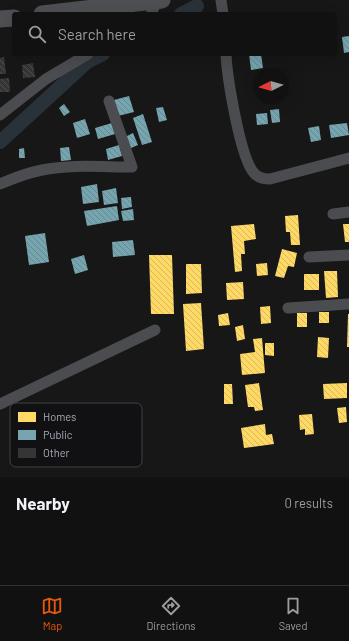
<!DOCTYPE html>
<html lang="en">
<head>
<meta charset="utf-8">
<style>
  :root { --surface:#111; --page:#1e1f1f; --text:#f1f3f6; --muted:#9c9d9f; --line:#303131; --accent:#ea580c }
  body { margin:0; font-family:Barlow,sans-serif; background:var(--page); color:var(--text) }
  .compass { position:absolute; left:253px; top:68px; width:36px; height:36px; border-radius:50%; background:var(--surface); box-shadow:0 4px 16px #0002; rotate:265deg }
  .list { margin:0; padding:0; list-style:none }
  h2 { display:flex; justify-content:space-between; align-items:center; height:52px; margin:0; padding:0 16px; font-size:17px }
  h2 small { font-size:13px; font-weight:400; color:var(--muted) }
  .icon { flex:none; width:22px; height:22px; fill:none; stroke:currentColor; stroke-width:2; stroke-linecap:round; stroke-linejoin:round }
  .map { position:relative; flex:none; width:349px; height:477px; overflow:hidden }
  .search { position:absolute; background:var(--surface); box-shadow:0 4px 16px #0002; left:12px; right:12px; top:12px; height:44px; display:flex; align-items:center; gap:10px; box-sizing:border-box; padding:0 14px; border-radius:4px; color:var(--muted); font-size:15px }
  .sheet { height:108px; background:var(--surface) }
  nav { display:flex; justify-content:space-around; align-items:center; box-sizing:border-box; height:56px; border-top:1px solid var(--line); background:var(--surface); font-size:11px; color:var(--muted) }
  nav a { display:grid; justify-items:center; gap:2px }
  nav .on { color:var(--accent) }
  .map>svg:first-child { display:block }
  .homes { fill:url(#homes-back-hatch) }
  .public { fill:url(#public-back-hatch) }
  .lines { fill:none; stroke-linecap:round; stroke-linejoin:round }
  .canal { stroke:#2a3239; stroke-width:14 }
  .building { fill:url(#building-back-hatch) }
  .minor { stroke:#4b4c50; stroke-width:11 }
  .primary { stroke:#4d4f52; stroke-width:17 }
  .key { fill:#111113; stroke:#3e4045; stroke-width:1 }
  .key-label { font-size:11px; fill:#a8adb8 }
</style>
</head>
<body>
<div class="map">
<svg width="349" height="477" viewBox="0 0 349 477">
  <defs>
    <pattern id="homes-back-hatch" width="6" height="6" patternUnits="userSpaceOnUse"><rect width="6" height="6" fill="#ffd966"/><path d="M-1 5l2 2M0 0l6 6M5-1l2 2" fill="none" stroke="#d6b85d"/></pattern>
    <pattern id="public-back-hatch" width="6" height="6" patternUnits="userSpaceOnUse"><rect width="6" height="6" fill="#76a5af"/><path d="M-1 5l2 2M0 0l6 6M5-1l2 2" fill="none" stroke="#658991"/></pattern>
    <pattern id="building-back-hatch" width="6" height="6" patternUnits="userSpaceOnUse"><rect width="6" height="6" fill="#353536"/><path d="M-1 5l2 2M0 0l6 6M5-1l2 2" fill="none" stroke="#4f5051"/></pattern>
  </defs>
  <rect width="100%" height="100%" fill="#171717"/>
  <!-- homes -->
  <path class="homes" d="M298,215l2,30h-9l-1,-13h-4l-1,-16z
    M254,224l2,15 -12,2 1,13h-4l1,17 -7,1 -4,-46z
    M343,224h6v18h-4z
    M282,249l15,4 -3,14 -6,-1 -4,12 -9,-2z
    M149,255h23l2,59h-23z
    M267,263l1,12 -11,1 -1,-12z
    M186,264h15l1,29 -16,1z
    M324,271h13l1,26 -12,1z
    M304,274h15v16h-15z
    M243,282l1,17 -17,1 -1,-17z
    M201,303l3,46 -18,2 -3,-47z
    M270,306l1,17 -10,1 -1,-17z
    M319,312h10v11h-10z
    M228,313l2,12 -11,1 -1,-11z
    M297,313h10v14h-10z
    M348,314h1v33h-2z
    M243,325l2,14 -8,2 -2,-14z
    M318,337l11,1 -1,20 -11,-1z
    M262,338l3,35 -23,2 -2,-21 15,-2 -2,-13z
    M265,343h9v13l-9,-1z
    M259,383l4,27 -8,1 -1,-4h-6l-3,-22z
    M347,383v15l-23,1 -1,-15z
    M224,384h8l1,20h-9z
    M346,407l1,15 -8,1 -2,-15z
    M312,414l2,20 -9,1v-6l-5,1 -1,-15z
    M265,424l1,11 6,-1 2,10 -30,4 -3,-20z"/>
  <!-- public -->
  <path class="public" d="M349,36v16l-5,1 -2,-16z
    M249,54h12l2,14 -12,2z
    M129,96l5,16 -16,4 -4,-16z
    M64,104l6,8 -6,4 -5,-8z
    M163,107l4,13 -8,2 -3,-14z
    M279,109l1,13 -8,1 -2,-13z
    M267,113l1,11 -11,1 -1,-11z
    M143,114l9,28 -10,3 -9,-27z
    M85,119l5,15 -13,4 -4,-15z
    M112,123l3,11 -17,5 -3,-11z
    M347,123l2,12 -18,3 -2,-13z
    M319,126l2,14 -10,2 -3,-14z
    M133,133l5,12 -7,3 -6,-11z
    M119,145l3,11 -14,4 -2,-11z
    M69,147l2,13 -10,1 -1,-13z
    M24,148l1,10h-6v-9z
    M97,184l2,18 -16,2 -2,-17z
    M116,188l2,15 -14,2 -2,-14z
    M131,197l1,10 -10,2 -1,-11z
    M117,206l2,14 -32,6 -3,-15z
    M133,209l1,11 -11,1 -2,-10z
    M45,233l4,29 -20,3 -4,-29z
    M133,240l2,15 -22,2 -1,-15z
    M84,255l4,15 -13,4 -4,-15z"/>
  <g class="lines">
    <!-- canal -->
    <path class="canal" d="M181,14l16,-8
      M0,142l87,-80 16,-8"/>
  </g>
  <!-- building -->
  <path class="building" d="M4,57l2,17h-6v-16z
    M33,63l2,14 -12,1 -1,-13z
    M9,78l1,14h-10v-13z"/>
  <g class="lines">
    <!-- minor -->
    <path class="minor" d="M221,0l2,14
      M151,14l6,-13
      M226,54c1,22 14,104 28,119 4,5 10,6 16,6l79,-21
      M0,115l46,-36 42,-25
      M0,184c14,-6 27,-11 42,-14 29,-6 61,-3 90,-3l-23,-66
      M333,214l16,-2
      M309,257l40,-2
      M288,308l61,-4
      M0,404l155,-74"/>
    <!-- primary -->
    <path class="primary" d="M42,14l120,-14
      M0,19l14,-1"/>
  </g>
  <!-- legend -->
  <rect x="10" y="403" width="132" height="64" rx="6" class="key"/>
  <rect x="18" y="412" width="18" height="10" fill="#ffd966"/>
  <rect x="18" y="430" width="18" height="10" fill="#76a5af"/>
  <rect x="18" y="448" width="18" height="10" fill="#353536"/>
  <g class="key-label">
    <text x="43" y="421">Homes</text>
    <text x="43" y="439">Public</text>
    <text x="43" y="457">Other</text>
  </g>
</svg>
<svg class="compass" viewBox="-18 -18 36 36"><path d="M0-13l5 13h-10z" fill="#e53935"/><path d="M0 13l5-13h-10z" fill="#9c9d9f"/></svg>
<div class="search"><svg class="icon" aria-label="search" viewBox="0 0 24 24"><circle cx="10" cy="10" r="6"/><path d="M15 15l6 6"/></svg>Search here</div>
</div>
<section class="sheet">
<h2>Nearby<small>0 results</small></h2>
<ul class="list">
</ul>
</section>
<nav>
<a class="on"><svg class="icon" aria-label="map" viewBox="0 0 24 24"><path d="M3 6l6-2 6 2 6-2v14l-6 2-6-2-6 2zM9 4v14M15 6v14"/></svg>Map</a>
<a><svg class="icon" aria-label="directions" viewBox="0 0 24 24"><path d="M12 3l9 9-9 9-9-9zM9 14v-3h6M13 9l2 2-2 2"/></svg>Directions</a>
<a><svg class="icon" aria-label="saved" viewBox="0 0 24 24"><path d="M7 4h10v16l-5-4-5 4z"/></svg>Saved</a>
</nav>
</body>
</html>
